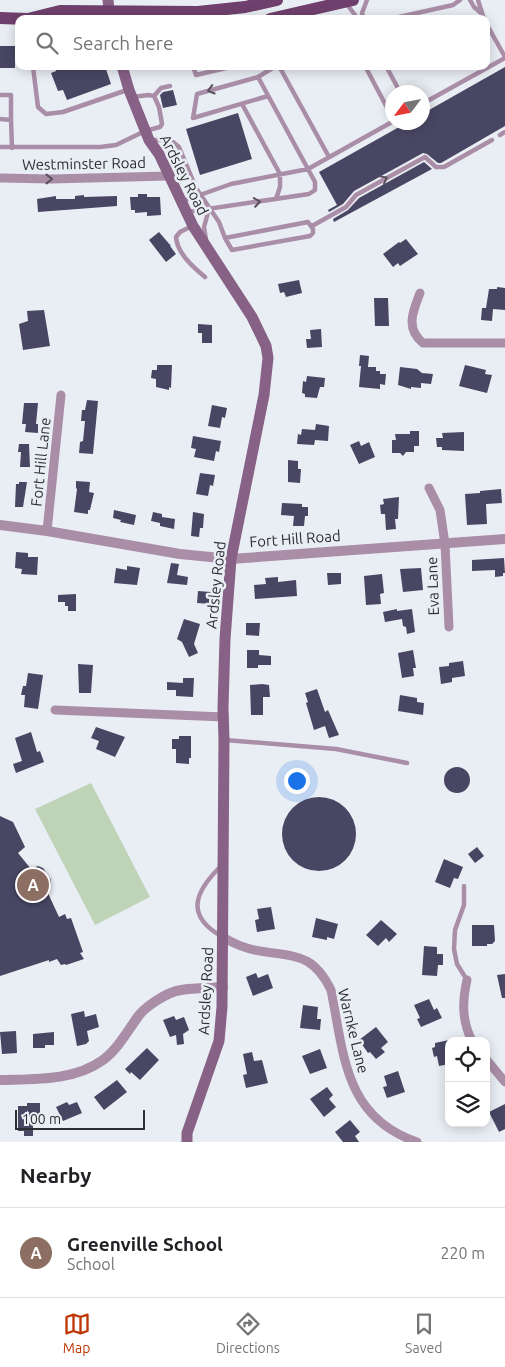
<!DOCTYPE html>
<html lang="en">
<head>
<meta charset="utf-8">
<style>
  :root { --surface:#fff; --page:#f2f2f2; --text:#202124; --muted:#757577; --line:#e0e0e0; --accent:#bf3604 }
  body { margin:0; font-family:Ubuntu,sans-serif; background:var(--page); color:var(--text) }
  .controls { position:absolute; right:15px; bottom:15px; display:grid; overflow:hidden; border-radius:10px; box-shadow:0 2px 12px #0003 }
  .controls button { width:45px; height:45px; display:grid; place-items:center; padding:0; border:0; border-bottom:1px solid var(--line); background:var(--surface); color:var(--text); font:25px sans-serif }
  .compass { position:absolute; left:385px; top:85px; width:45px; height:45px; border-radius:50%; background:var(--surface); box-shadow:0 2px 12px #0003; rotate:238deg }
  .scale { position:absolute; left:15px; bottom:12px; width:130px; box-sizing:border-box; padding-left:5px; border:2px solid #2e2f32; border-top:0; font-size:14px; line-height:18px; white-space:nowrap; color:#2e2f32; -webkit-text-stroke:4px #e9eef4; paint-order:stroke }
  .you { position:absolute; left:296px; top:780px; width:18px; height:18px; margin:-12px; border:4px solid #fff; border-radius:50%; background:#1a73e8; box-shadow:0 0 0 8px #1a73e833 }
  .badge { display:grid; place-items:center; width:32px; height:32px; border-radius:50%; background:var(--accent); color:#fff; font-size:16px; font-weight:700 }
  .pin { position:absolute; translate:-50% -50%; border:2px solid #fff; box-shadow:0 1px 5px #0006 }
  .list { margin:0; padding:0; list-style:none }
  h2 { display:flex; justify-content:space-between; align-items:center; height:65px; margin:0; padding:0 20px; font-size:21px }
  h2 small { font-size:16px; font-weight:400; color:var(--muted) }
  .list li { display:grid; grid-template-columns:32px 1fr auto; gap:15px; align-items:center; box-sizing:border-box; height:90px; padding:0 20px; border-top:1px solid var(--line) }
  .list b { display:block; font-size:19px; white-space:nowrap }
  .list p { margin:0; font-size:16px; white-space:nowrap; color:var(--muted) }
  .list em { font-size:16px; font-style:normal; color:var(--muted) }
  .icon { flex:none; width:28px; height:28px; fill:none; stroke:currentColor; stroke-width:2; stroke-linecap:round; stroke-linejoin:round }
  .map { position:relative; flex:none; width:505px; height:1142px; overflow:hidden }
  .search { position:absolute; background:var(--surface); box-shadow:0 2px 12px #0003; left:15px; right:15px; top:15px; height:55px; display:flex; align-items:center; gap:12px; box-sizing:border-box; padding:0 18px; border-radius:10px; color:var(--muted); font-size:19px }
  .sheet { height:155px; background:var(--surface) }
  nav { display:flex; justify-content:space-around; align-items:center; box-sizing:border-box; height:70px; border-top:1px solid var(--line); background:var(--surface); font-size:14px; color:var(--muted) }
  nav a { display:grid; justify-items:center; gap:2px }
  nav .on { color:var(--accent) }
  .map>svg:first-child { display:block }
  .green { fill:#bfd3b7 }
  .building { fill:#484663 }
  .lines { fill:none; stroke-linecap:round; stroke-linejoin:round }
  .service { stroke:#aa8ea8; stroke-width:4.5 }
  .minor { stroke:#aa8ea8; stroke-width:9 }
  .tertiary { stroke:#aa8ea8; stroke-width:10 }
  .secondary { stroke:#886186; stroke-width:11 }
  .primary { stroke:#6f406d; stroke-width:12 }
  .oneway { stroke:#59505b }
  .labels { text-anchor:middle; stroke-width:5; stroke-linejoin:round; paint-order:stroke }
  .street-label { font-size:15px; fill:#2e2f32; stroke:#e9eef4 }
</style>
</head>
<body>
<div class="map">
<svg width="505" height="1142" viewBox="0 0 505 1142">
  <rect width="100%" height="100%" fill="#e9eef4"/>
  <!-- green -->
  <path class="green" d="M91,783l59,114 -55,28 -60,-116z"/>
  <!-- building -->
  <path class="building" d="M0,46h15v22h-15z
    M55,66h50l6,18 -44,16 -4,-10 -5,1 -7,-18 5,-2z
    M505,67v59l-64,37h-3l-11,-9 -4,-1 -69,38 -11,13 -14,8 -1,-2 9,-5 -18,-33 89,-50h14v-8z
    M173,90l4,15 -14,3 -3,-13 3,-3z
    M238,113l14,46 -52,16 -14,-46z
    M424,162l8,7 -98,53 -1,-3 15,-9 11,-12z
    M138,194h9v3h13l1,18 -14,1v-4l-12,1v-3h-4l-1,-13h8z
    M84,195v2l33,-1v10l-79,6 -1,-13 19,-3v3h19v-3z
    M159,232l12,14h-1l6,8 -10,8 -17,-22z
    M406,239l12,15 -18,12 -2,-3 -5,4 -10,-13 16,-12 1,1z
    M299,280l3,13 -16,4 -2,-5 -4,1 -2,-9z
    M497,287l8,1v22l-12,-1 -1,12 -11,-1 1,-12h4l3,-19h8z
    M374,298h14l1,28h-14z
    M44,310l6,36 -27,4 -4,-26 9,-3 -1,-10z
    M198,324l14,1v18h-10v-10h-4z
    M321,329l1,18 -15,1 -1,-9h5l-1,-9z
    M360,355l9,1 -1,11h8v4h4v3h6l-1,11 -5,-1v5l-21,-2 2,-21h-2z
    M157,365h15l-1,23 -2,-1v3l-13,-3v-8l-5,-1 1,-8h5z
    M465,365l21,5 -1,4 7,1 -5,18 -28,-7z
    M400,367l17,2 5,4 11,1 -2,10 -10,-1v5l-10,-1v2l-13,-4z
    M307,376l18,2 -1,9h-4l-3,11 -12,-1v-3l-3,-1 1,-12 3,1z
    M87,400l11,1 -5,53 -14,-1 1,-11 3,-1 2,-20h-4l1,-11h3z
    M24,403h14l-2,21h2v9l-13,-1 1,-8h-4z
    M212,405l15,3 -2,10 -3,-1 -2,11 -12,-2z
    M316,424l13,2 -1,15 -13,-1 -1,5 -17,-1 1,-10 3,1 1,-6 13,1z
    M410,431h9v15h-5v6h-8l-3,4 -3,-3h-8v-13h4l-1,-6h15z
    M464,432v19l-22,-1v-3h-5l-1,-9h7l-1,-5z
    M193,436l28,5 -2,11 -3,-1 -2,10 -20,-4 2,-8 -5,-1z
    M359,441l2,5 8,-4 6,15 -16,7 -9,-19z
    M19,444h10l1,23h-10l1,-15h-3z
    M288,460l10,1v8h3l-1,14 -12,-1z
    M200,473l15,2 -2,11 -3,-1 -2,11 -12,-2z
    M76,481l14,1 -1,10 5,1 -4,17h-2v4l-14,-2 3,-23 -1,-1z
    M19,482h8l-4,25h-8l1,-23h3z
    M501,489l1,14 -16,1 1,20 -20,1 -2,-31 15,-1v-2z
    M399,497l-1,22h-3l1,10 -10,1 -1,-16h-4l-1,-9 4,-1 -1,-5z
    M282,503l20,1v3h6v9h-3l-1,10h-11l1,-10 -13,-1z
    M114,510l22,5 -2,10 -14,-3 1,-2 -8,-2z
    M153,512l9,2v3l13,2 -1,10 -14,-3v-3l-9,-2z
    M193,512l11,2 -1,14h-3l-1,9 -8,-1z
    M16,552l12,1v4h10l-1,18 -16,-1 1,-5 -7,-1z
    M504,558l1,15h-2v3l-8,1v-7l-23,1v-11z
    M171,563l8,1 -2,11 11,2 -1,8 -20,-2z
    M127,566l13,2 -3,17 -23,-2 2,-15 11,2z
    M421,568l2,22 -20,2 -3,-23z
    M327,573h14v11l-13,1z
    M382,574l2,19 -4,1 1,10 -15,1 -2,-29z
    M278,577v5l18,-2 1,16 -42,3 -1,-14 12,-1 -1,-6z
    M198,591l13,1v12l-14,-1z
    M76,594v17h-8v-5h-3v-4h-7v-7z
    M397,609v2l15,-2 3,23 -8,2 -1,-7 -3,-1 -1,-7 -17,3 -2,-10z
    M184,619l16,5 -6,20 4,9 -9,4 -7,-15 -5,-3z
    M246,623h14l-1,13 -13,-1z
    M247,650h12v5l12,1v9h-13v3h-11z
    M413,650l3,18h-3l1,8 -12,2 -4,-25z
    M463,661l2,15 -13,2v4l-11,2 -2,-17 10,-1v-3z
    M78,664l15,1 -2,28h-12z
    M28,673l15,2 -5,34 -14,-2 1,-12h-4l2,-9h3z
    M183,678h11l-1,19 -17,-1v-6h-9v-8l16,1z
    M262,684l7,1 1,12h-7v18h-12l-1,-30z
    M317,689l8,23 3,-2 11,25 -10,3 -4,-12 -11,4 -8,-27 2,-1 -3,-9z
    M400,695l17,3v4l7,1 -1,12 -25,-4z
    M96,727l29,10 -10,20 -19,-8 3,-8 -8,-3z
    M31,732l6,20 3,-1 4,11 -28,11 -3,-9 9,-3 -7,-23z
    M179,736h12v22h-2v6l-13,-1v-14h-4v-10h7z
    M444 780a13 13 0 1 1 26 0a13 13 0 1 1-26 0Z
    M282 834a37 37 0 1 1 74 0a37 37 0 1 1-74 0Z
    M0,816l13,6 12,25 -7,6 13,16 7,-3 5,2 8,12v6l-4,5 12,26 6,-3 2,5 4,-1 12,34 -3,1 4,6 -18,6 -1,-1 -4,1 -4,-6 -8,3v-2l-49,16z
    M477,847l7,9 -9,7 -7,-9z
    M444,859l19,8 -5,12 -4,-1 -4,10 -15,-6z
    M271,907l4,22 -18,3 -2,-12 4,-1 -2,-10z
    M316,918l22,6 -4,15 -7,-2v3l-15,-3z
    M381,920l16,14 -8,8 -3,-4 -8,8 -12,-11z
    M472,925h22l1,16 -3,3h-5v2h-15z
    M424,946l13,1v7h6v11h-5l-1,11 -15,-1z
    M256,973l2,5 10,-4 5,14 -20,8 -7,-19z
    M505,974v24h-3l-5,-23z
    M429,999l5,11 3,-2 5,10 -21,9 -4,-8 3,-1 -6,-13z
    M303,1005l15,2 -1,12h4l-1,11 -20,-2z
    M84,1011l1,6 11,-3 3,13 -12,4 2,10 -3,3 -9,2 -6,-32z
    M174,1016l2,4 8,-3 5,13 -6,4 1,10 -7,1 -1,-10 -6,2 -7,-17z
    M376,1027l12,15 -7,6 4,4 -9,7 -6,-7 -2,1 -9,-13z
    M16,1031l1,22 -15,1 -2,-22z
    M54,1032v13h-9v3h-12v-14z
    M449,1040v24l-10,2 -2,-10 -3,1 -2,-9 3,-1v-4z
    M147,1048l12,12 -19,20 -9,-8 -1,2 -5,-5z
    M320,1049l7,19 -17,6 -8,-18z
    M252,1052l2,9 8,-1 6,23 -22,5 -3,-13 4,-1 -4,-20z
    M398,1071l7,21 -18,6 -4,-11 4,-1 -3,-10z
    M117,1080l10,12 -23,18 -10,-13z
    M327,1087l6,8 -4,4 7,8 -12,10 -14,-18z
    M67,1102l2,3 8,-3 5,11 -19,8 -7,-14z
    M27,1103h13v18h-7v15h-9v-5h-6v-25h9z
    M505,1104v25l-6,3 -10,-20z
    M350,1120l10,12 -5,4 4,6h-16l-8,-10z"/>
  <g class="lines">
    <!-- service -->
    <path class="service" d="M470,0l4,7 7,6
      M478,0l6,19
      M346,3l12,16
      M364,19l-2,-6 5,-13
      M390,19l63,-14 7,-5
      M486,23l19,34
      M193,66l3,9 39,-9
      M279,66l50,91
      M365,66l27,51
      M386,66l14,26
      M33,67l5,40 8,7 17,-2 64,-22
      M258,77l-61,17 -4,24 75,-22
      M0,95h11v25
      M154,96l7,-8 9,-2
      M242,104l38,70v13l-4,12
      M422,104l83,-46
      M0,119l11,1 1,28
      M500,135l5,-3
      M150,140h16l7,2 6,5 17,41 23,34 6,16
      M0,147h100l16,-2 29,-14 15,-4 2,-3 -3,-17 -5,-11 -6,-1 -15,2
      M183,201l48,-17 77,-15 84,-47
      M187,212l122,-18 6,-4v-8l-57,-105 18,-11
      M308,222l5,7v4l-3,3 -78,14 -7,-12z
      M192,226l-12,6 -4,5c1,16 17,30 29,40
      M312,226l34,-19 10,-12 69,-38 11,10h8l48,-27
      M206,239l-2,-12 5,-18
      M225,740l111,9 71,14
      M220,867c-25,25 -35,48 1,69
      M464,886v19l-9,25 -1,19 3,15 10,16"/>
    <!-- minor -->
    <path class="minor" d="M0,178l51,1 117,-3
      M420,293c-7,18 -15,35 3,50h82
      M429,488l11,22 5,34 4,83
      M47,531l14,-136
      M55,710l169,7
      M223,937c11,7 24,12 37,14 35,6 53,2 71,39 13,64 13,127 86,152
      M467,980c-5,22 -5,41 5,61
      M486,1059l19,23"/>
    <!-- tertiary -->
    <path class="tertiary" d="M0,525l47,6 133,23 51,5 274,-20
      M0,1080c35,-1 74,1 103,-20 14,-10 24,-28 34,-42 7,-11 30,-26 44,-28 13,-2 28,-2 42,-3"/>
    <!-- secondary -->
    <path class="secondary" d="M108,0l2,19
      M122,66l7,24 20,50 10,14 34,72 59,91 14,29 2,12 -4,37 -33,164 -6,80 -2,69 1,32 -2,267 -3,34 -32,92v9"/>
    <!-- primary -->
    <path class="primary" d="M0,18l28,1 32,-8 138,1 47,-5 32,-7
      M270,19l83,-19"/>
  </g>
  <!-- one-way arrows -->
  <defs><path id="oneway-chevron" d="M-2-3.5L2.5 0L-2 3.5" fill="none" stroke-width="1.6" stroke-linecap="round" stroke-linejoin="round" transform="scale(1.25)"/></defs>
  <g class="oneway">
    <use href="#oneway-chevron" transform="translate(211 90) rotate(164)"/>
    <use href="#oneway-chevron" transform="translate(49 179)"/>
    <use href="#oneway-chevron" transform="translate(384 179) rotate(-29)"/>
    <use href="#oneway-chevron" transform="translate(257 202) rotate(-9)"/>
  </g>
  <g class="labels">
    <!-- street labels -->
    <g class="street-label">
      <text transform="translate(84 164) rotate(-1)" y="5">Westminster Road</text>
      <text transform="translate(184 175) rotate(63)" y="5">Ardsley Road</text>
      <text transform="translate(41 462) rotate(-84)" y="5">Fort Hill Lane</text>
      <text transform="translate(295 539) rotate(-4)" y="5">Fort Hill Road</text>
      <text transform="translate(216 585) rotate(-84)" y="5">Ardsley Road</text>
      <text transform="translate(433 586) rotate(-92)" y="5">Eva Lane</text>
      <text transform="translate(206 991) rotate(-87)" y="5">Ardsley Road</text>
      <text transform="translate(353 1031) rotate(76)" y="5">Warnke Lane</text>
    </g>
  </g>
</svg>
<div class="controls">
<button><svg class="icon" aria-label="locate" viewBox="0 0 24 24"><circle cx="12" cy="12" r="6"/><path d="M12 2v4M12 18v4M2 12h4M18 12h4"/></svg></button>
<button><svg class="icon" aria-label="layers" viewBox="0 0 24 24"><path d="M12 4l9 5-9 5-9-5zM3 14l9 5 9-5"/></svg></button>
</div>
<svg class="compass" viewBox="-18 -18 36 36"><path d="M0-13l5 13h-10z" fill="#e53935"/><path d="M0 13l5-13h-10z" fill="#757577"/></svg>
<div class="scale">100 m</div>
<div class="you"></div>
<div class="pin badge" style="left:33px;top:885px;background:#8d6e63">A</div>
<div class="search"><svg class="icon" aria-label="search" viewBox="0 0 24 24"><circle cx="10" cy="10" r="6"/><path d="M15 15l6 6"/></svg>Search here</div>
</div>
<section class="sheet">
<h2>Nearby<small></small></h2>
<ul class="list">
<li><span class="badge" style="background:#8d6e63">A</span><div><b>Greenville School</b><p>School</p></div><em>220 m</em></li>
</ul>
</section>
<nav>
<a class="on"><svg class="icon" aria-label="map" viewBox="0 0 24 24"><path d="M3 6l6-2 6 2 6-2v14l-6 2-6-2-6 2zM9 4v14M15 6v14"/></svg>Map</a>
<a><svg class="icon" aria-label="directions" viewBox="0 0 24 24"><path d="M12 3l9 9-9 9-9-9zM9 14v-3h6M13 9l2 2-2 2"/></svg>Directions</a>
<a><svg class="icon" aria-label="saved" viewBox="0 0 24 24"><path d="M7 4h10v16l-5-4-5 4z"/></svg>Saved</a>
</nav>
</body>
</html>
